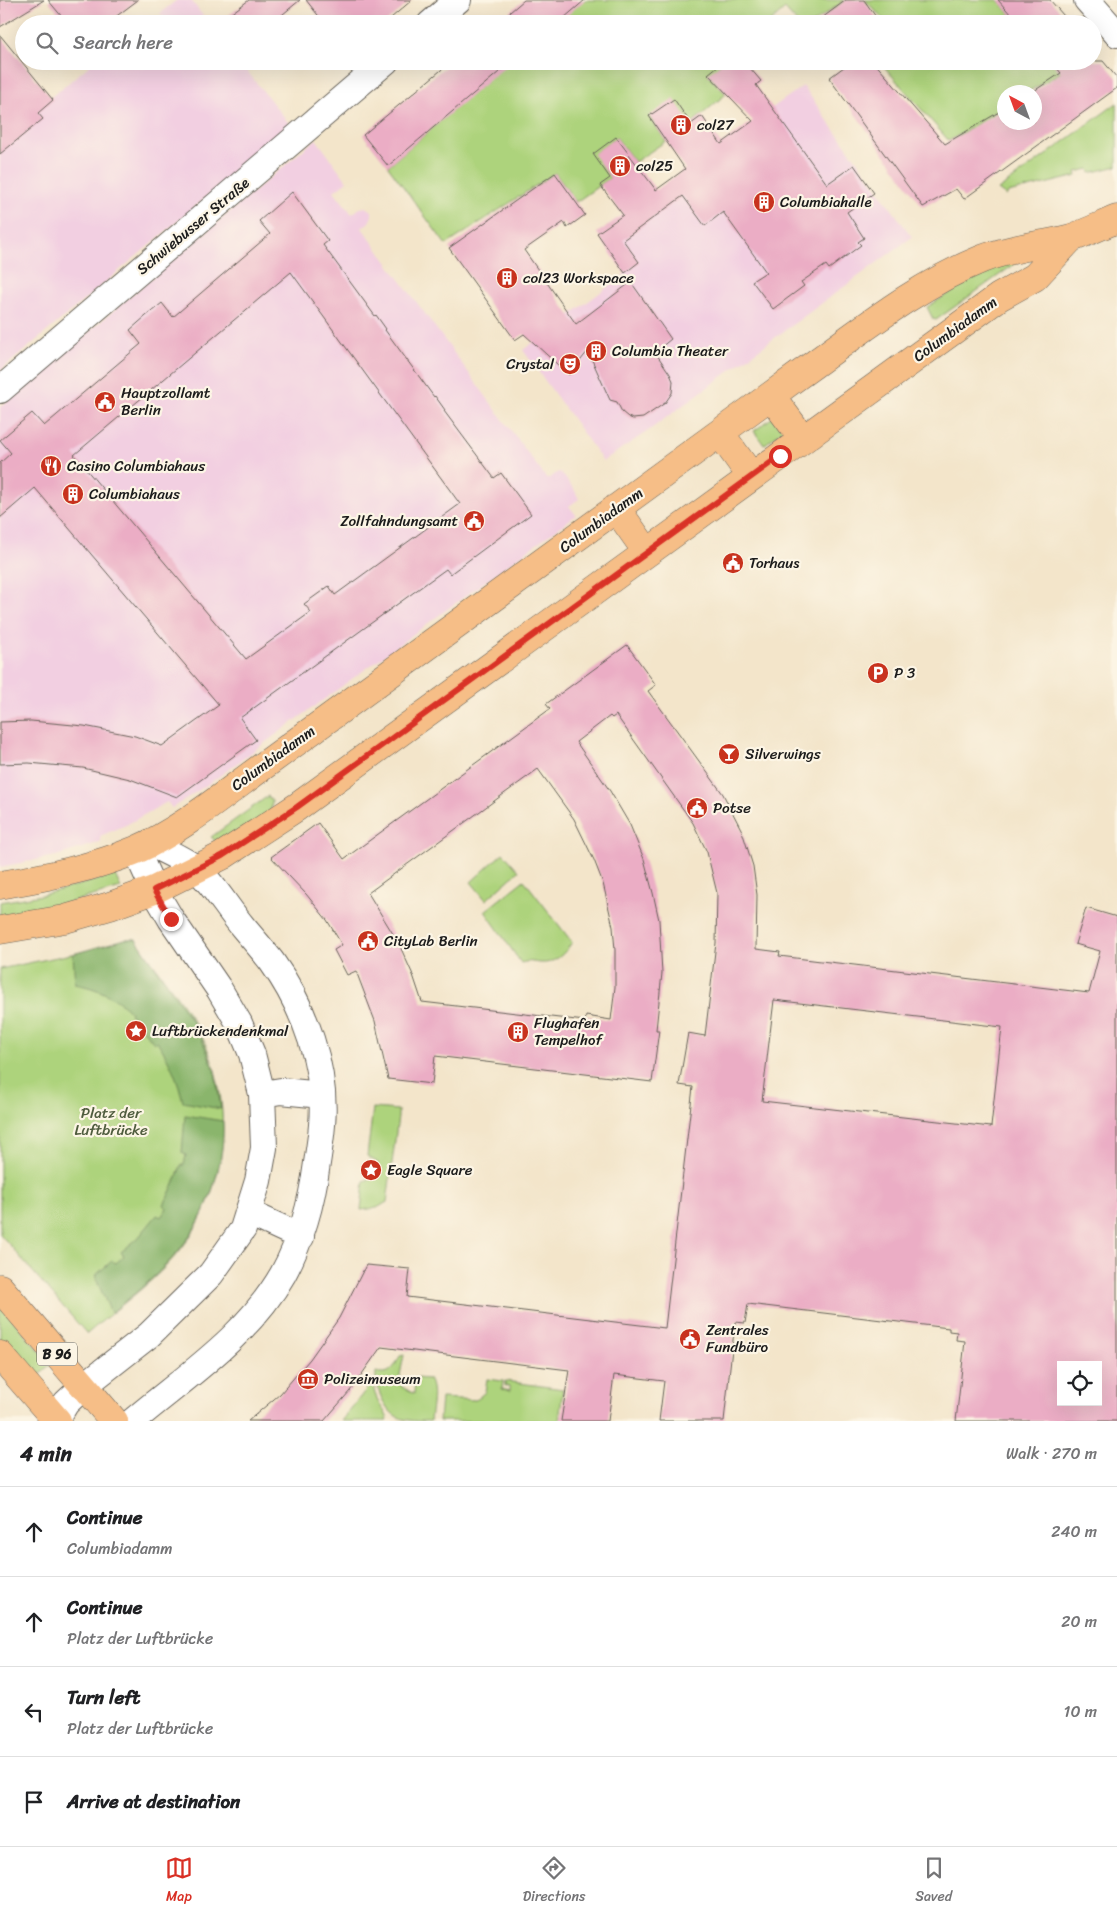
<!DOCTYPE html>
<html lang="en">
<head>
<meta charset="utf-8">
<style>
  :root { --surface:#fff; --page:#f6f6f6; --text:#202124; --muted:#757577; --line:#e0e0e0; --accent:#d93025 }
  body { margin:0; font-family:Sriracha,sans-serif; background:var(--page); color:var(--text) }
  .controls { position:absolute; right:15px; bottom:15px; display:grid; overflow:hidden; border-radius:0px; box-shadow:0 5px 20px #0002 }
  .controls button { width:45px; height:45px; display:grid; place-items:center; padding:0; border:0; border-bottom:1px solid var(--line); background:var(--surface); color:var(--text); font:25px sans-serif }
  .compass { position:absolute; left:997px; top:85px; width:45px; height:45px; border-radius:50%; background:var(--surface); box-shadow:0 5px 20px #0002; rotate:319deg }
  .stop { position:absolute; width:15px; height:15px; margin:-11px; border:4px solid #d93025; border-radius:50%; background:#fff }
  .stop.end { background:#d93025; border-color:#fff; box-shadow:0 1px 5px #0008 }
  .list { margin:0; padding:0; list-style:none }
  h2 { display:flex; justify-content:space-between; align-items:center; height:65px; margin:0; padding:0 20px; font-size:21px }
  h2 small { font-size:16px; font-weight:400; color:var(--muted) }
  .list li { display:grid; grid-template-columns:32px 1fr auto; gap:15px; align-items:center; box-sizing:border-box; height:90px; padding:0 20px; border-top:1px solid var(--line) }
  .list b { display:block; font-size:19px; white-space:nowrap }
  .list p { margin:0; font-size:16px; white-space:nowrap; color:var(--muted) }
  .list em { font-size:16px; font-style:normal; color:var(--muted) }
  .icon { flex:none; width:28px; height:28px; fill:none; stroke:currentColor; stroke-width:2; stroke-linecap:round; stroke-linejoin:round }
  .map { position:relative; flex:none; width:1117px; height:1421px; overflow:hidden }
  .search { position:absolute; background:var(--surface); box-shadow:0 5px 20px #0002; left:15px; right:15px; top:15px; height:55px; display:flex; align-items:center; gap:12px; box-sizing:border-box; padding:0 18px; border-radius:28px; color:var(--muted); font-size:19px }
  .sheet { height:425px; background:var(--surface) }
  nav { display:flex; justify-content:space-around; align-items:center; box-sizing:border-box; height:70px; border-top:1px solid var(--line); background:var(--surface); font-size:14px; color:var(--muted) }
  nav a { display:grid; justify-items:center; gap:2px }
  nav .on { color:var(--accent) }
  .map>svg:first-child { display:block }
  .built { fill:#f2cfe1 }
  .green { fill:#add37c; stroke:#64784c }
  .forest { fill:#8ab56c; stroke:#536844 }
  .building { fill:#ebadc5; fill-rule:evenodd }
  .lines { fill:none; stroke-linecap:round; stroke-linejoin:round }
  .minor-casing { stroke:#676259; stroke-width:28 }
  .major-casing { stroke:#676259; stroke-width:29 }
  .minor { stroke:#fff; stroke-width:26 }
  .major { stroke:#f6be87; stroke-width:28 }
  .route { stroke:#d93025; stroke-width:6 }
  .labels { text-anchor:middle; stroke-width:4.5; stroke-linejoin:round; paint-order:stroke }
  .shield { fill:#fcf5e5; stroke:#5f5d58; stroke-width:1 }
  .shield-label { font-size:14px; font-weight:bold; fill:#1c1c1c }
  .poi-label { font-size:15px; fill:#1c1c1c; stroke:#fcf5e5; text-anchor:start }
  .street-label { font-size:15px; fill:#1c1c1c; stroke:#fcf5e5 }
  .park-label { font-size:15px; fill:#4f5c3e; stroke:#fcf5e5 }
</style>
</head>
<body>
<div class="map">
<svg width="1117" height="1421" viewBox="0 0 1117 1421">
  <rect width="100%" height="100%" fill="#fcf5e5"/>
  <filter id="ink" filterUnits="userSpaceOnUse"><feTurbulence type="fractalNoise" baseFrequency=".02" numOctaves="2"/><feDisplacementMap in="SourceGraphic" scale="10" xChannelSelector="R" yChannelSelector="G"/><feConvolveMatrix kernelMatrix="1 2 1 2 8 2 1 2 1" color-interpolation-filters="sRGB"/></filter>
  <filter id="wash" filterUnits="userSpaceOnUse"><feTurbulence type="fractalNoise" baseFrequency=".0096" numOctaves="4" result="noise"/><feDisplacementMap in="SourceGraphic" scale="20" xChannelSelector="R" yChannelSelector="G"/><feGaussianBlur stdDeviation="1.12" result="paint"/><feColorMatrix in="noise" values="0 0 0 0 0 0 0 0 0 0 0 0 0 0 0 0 0 1.4 0 .05"/><feComposite in="paint" operator="in"/></filter>
  <g filter="url(#wash)">
    <rect width="100%" height="100%" fill="#f3e5ca"/>
    <!-- built -->
    <path class="built" d="M177,0h14l18,24h-53l8,-6 -4,-5z
      M95,61h144l52,65 -291,245v-304l53,33 -2,-3z
      M803,86l109,151 -264,194 -45,30 -80,-111 102,-76 -28,-41z
      M316,139l31,42 -13,10 18,23 8,-6 6,-1 6,4v5l-3,6 -7,6 184,250h4l8,-6 3,1 13,16 5,10 -10,7 7,9 -362,265 -42,28 -5,-6 -41,23 -26,11 1,6 -45,14 -56,11v-460z"/>
    <!-- green -->
    <path class="green" d="M584,0h261l-33,24h-14l-13,-15 -17,15h-212z
      M865,0h133l21,24h-131z
      M511,61h213l-16,14 18,19 -35,30 -42,-8 17,25 -31,21 -19,-25 -22,17 16,24 -34,24 -21,-29 -109,72 -58,-79z
      M1051,61l10,11 -33,20h-24v15l-55,34 -69,-79z
      M1117,103v63l-27,7 -1,-4 -13,3 1,4 -69,17 -2,3 -8,-6z
      M1009,260l5,3 -2,3 -76,54 -3,-1 -6,-12 34,-21z
      M773,417l10,13 -19,15 -10,-14z
      M268,796l4,5 -1,10 -51,34 -9,-8z
      M503,853l16,18 -33,29 -15,-18z
      M115,875l6,13 -68,19 -53,10v-15l42,-7z
      M524,880l48,62c-6,10 -17,22 -30,21 -8,0 -12,-3 -21,0l-36,-52z
      M125,939h11c20,29 44,59 62,90 41,75 30,171 -28,233 -25,27 -56,48 -83,72l-87,-100v-265l95,-20z
      M373,1108l25,2v7l-11,85 -10,6 -16,2 3,-29 13,-5 1,-13 -11,-7z
      M0,1305l51,59 -16,14 -35,-40z
      M404,1355l-4,20 2,12 12,7 1,-16 14,1c7,12 2,29 1,42 -10,0 -24,0 -32,-4 -13,-5 -24,-32 -22,-45 15,4 18,-5 24,-16z
      M487,1379l16,2 -1,8 8,2v-4l-5,-1v-5l58,8 -4,32h-120l2,-23 35,2 9,-8z
      M373,1381c0,20 13,27 15,40h-47z"/>
    <!-- forest -->
    <path class="forest" d="M125,939h11l62,91 17,41 6,38 -38,-7c-5,-23 -13,-41 -26,-61l-3,2 -24,-29 1,-2c-17,-16 -33,-24 -56,-28l-2,-30z
      M185,1115l38,6c1,16 -1,33 -5,49 -16,68 -55,101 -107,143l-15,-34 1,-5 15,-13 4,2 8,-7 -3,-4 17,-14 19,-23 4,2 6,-9 -3,-3 13,-28 4,-12h3l2,-10 -4,-2z"/>
    <g id="blocks">
      <!-- building -->
      <path class="building" d="M0,0h44l-44,27z
        M48,0h90l-32,24h-38z
        M249,0h51l-29,24h-54z
        M306,0h106l-28,24h-59z
        M524,0h61l-28,24h-61z
        M846,0h18l17,24h-67z
        M998,0h52l21,24h-52z
        M0,35l53,65 -15,13 5,6 -43,35z
        M452,61h60l-124,105 -25,-31z
        M724,61h20l17,20 -5,4 71,99 27,-19 20,28 -27,19 17,26 -6,4 3,3 -32,24 -3,-4 -25,17 3,4 -31,23 -21,-28 14,-9 -43,-60 -18,14 -22,-30 -60,44 16,22 -14,11 -28,-40 26,-18 -23,-30 10,-7 -17,-24 23,-17 40,53 29,-21 -36,-53 25,-17 17,25 11,-8 19,28 32,-23 -45,-47z
        M852,61h21l72,83 59,-35v13h30v-31l27,-18 -10,-12h52l14,17v10l-153,111 -8,-10 -33,18 -94,-129z
        M555,173l30,42 -18,13 -3,-6 -40,28 52,74 55,-42 40,57 -16,13 15,22 3,7 -1,12 -7,10 -22,15 -10,1 -5,-2 -6,-5 -5,-10 -7,-2 -22,-49 -19,24 -45,-41 -9,6 -66,-92z
        M292,192l36,49 -5,4 52,71 1,-1 10,14 -1,1 49,67 1,-1 10,14 -1,1 50,67 7,-5 30,41 -81,60 -4,-5 -206,149 16,22 -79,57 -47,-18 -47,-11 -54,-5 -29,1v-42l31,-1 53,5 51,10 27,10 57,-41 -184,-217 -35,30v-55l11,-10 -11,-13 32,-27 12,13 97,-82 -11,-14 16,-14 16,-13 11,14 97,-83 -11,-13zM291,272l169,232 -125,91 -6,-9 -25,18 7,8 -65,47 -172,-204z
        M627,645l29,40 -8,6 75,103 19,37 11,35 4,29 -1,54 24,3 -1,4 310,37 11,-42 -25,-7 11,-36 31,9v504h-161l9,-80 -9,-1 1,-8 -8,-1v-3l-201,-24 -3,19 -10,-1 -11,99h-65l5,-40 -50,-6 -6,46h-47l8,-51 -188,-23 -31,44 -26,30h-76l32,-27 30,-35 29,-41 27,-53 44,4 -3,28 258,31 28,-241 -14,-2 9,-52 17,3 11,-93 1,-50 -10,-41 -14,-29 -77,-108 -4,3 -2,-2 -34,26 34,49 20,34 14,34 9,34 6,27 3,53 -6,57h3l-7,52 -217,-26 -3,28 -44,-5 -13,-58 -19,-50 -9,4 -13,-25 8,-5 -15,-25 -21,-26 -35,-37 47,-34 26,36 206,-150 -4,-5zM538,769l36,50 20,41 9,23 10,44 2,23v37l-4,33 -25,-4 -1,5 -163,-19 -9,-27 -15,-33 -30,-49zM774,1000l228,27 -11,100 -229,-26zM1061,1365h37v37h-37z"/>
    </g>
  </g>
  <g filter="url(#ink)">
    <use href="#blocks" fill-opacity="0" stroke="#676259" stroke-width="1"/>
    <g class="lines">
      <!-- minor casing -->
      <g class="minor-casing">
        <path id="minor" d="M1087,0l30,34
          M430,24l28,-24
          M0,390l386,-329
          M262,1094l19,-3 41,4
          M249,1213l52,24
          M56,1420l10,-17 18,-17 65,-51 62,-61 32,-45 15,-48 6,-33 -2,-54 -10,-40 -13,-31 -20,-34 -48,-70 -17,-29 -18,-40
          M133,1421c53,-45 115,-85 150,-147 19,-35 29,-72 34,-111 2,-13 4,-25 5,-38 5,-56 -17,-117 -50,-163 -9,-12 -19,-23 -29,-35 -15,-18 -28,-40 -44,-56 -9,-9 -37,-21 -49,-28"/>
      </g>
      <!-- major casing -->
      <g class="major-casing">
        <path id="major" d="M771,396l32,43
          M720,433l31,43
          M616,508l31,44
          M0,885c46,-8 93,-17 136,-35 44,-19 90,-57 130,-86l533,-389c58,-41 116,-89 183,-116 31,-12 58,-13 89,-21 15,-5 31,-13 46,-19
          M0,930l65,-11 45,-13 44,-16 68,-34 75,-49 672,-488 30,-22 36,-20 36,-39
          M0,1288l114,133
          M0,1355l57,66"/>
      </g>
      <!-- minor -->
      <use href="#minor" class="minor"/>
      <!-- major -->
      <use href="#major" class="major"/>
    </g>
  </g>
  <g class="lines" filter="url(#ink)">
    <!-- route -->
    <path class="route" d="M171,919l-17,-29 68,-34 75,-49 483,-351"/>
  </g>
  <!-- icons -->
  <defs>
    <g id="building-disc" transform="scale(1.125)"><circle r="9.5" fill="#c8321e" stroke="#fcf5e5"/><path d="M-4-6H4V6H1V3H-1V6H-4ZM-2.5-4.3h1.7v1.8h-1.7ZM.8-4.3h1.7v1.8H.8ZM-2.5-1h1.7V.8h-1.7ZM.8-1h1.7V.8H.8Z" fill="#fff"/></g>
    <g id="theatre-disc" transform="scale(1.125)"><circle r="9.5" fill="#c8321e" stroke="#fcf5e5"/><path d="M-5-5.5Q0-4 5-5.5V0Q5 5 0 6Q-5 5-5 0ZM-3.3-2.5H-1v1.5H-3.3ZM1-2.5H3.3v1.5H1ZM-2.8 1Q0 5.5 2.8 1Z" fill="#fff"/></g>
    <g id="civic-disc" transform="scale(1.125)"><circle r="9.5" fill="#c8321e" stroke="#fcf5e5"/><path d="M-.6-6.5H3V-4.5H.6V-3L4-1V1h2V6H-6V1h2V-1L-.6-3ZM-1.2 2.5V6h2.4V2.5Z" fill="#fff"/></g>
    <g id="restaurant-disc" transform="scale(1.125)"><circle r="9.5" fill="#c8321e" stroke="#fcf5e5"/><path d="M-5-6h1v4h1v-4h1v4h1v-4h1v5L-1.5 .5V6h-2V.5L-5-1ZM5-6V6H3V1.5H1.5Q1.5-4 5-6Z" fill="#fff"/></g>
    <g id="parking-disc" transform="scale(1.125)"><circle r="9.5" fill="#c8321e" stroke="#fcf5e5"/><path d="M-3.5-5.5H1a3.5 3.5 0 0 1 0 7H-1V5.5H-3.5ZM-1-3.4V-.6H.8a1.4 1.4 0 0 0 0-2.8Z" fill="#fff"/></g>
    <g id="bar-disc" transform="scale(1.125)"><circle r="9.5" fill="#c8321e" stroke="#fcf5e5"/><path d="M-6-5H6L.8 .8V4.5H3.5V6h-7V4.5H-.8V.8Z" fill="#fff"/></g>
    <g id="sight-disc" transform="scale(1.125)"><circle r="9.5" fill="#c8321e" stroke="#fcf5e5"/><path d="M0-6L1.8-2.2L6-1.7L2.9 1.2L3.7 5.4L0 3.3L-3.7 5.4L-2.9 1.2L-6-1.7L-1.8-2.2Z" fill="#fff"/></g>
    <g id="museum-disc" transform="scale(1.125)"><circle r="9.5" fill="#c8321e" stroke="#fcf5e5"/><path d="M0-6L6-3V-2H-6V-3ZM-5-1h2V3h-2ZM-1-1h2V3h-2ZM3-1h2V3H3ZM-6 4H6V6H-6Z" fill="#fff"/></g>
  </defs>
  <g fill-rule="evenodd">
    <use href="#building-disc" x="681" y="125"/>
    <use href="#building-disc" x="620" y="166"/>
    <use href="#building-disc" x="764" y="202"/>
    <use href="#building-disc" x="507" y="278"/>
    <use href="#building-disc" x="596" y="351"/>
    <use href="#theatre-disc" x="570" y="364"/>
    <use href="#civic-disc" x="105" y="402"/>
    <use href="#restaurant-disc" x="51" y="466"/>
    <use href="#building-disc" x="73" y="494"/>
    <use href="#civic-disc" x="474" y="521"/>
    <use href="#civic-disc" x="733" y="563"/>
    <use href="#parking-disc" x="878" y="673"/>
    <use href="#bar-disc" x="729" y="754"/>
    <use href="#civic-disc" x="697" y="808"/>
    <use href="#civic-disc" x="368" y="941"/>
    <use href="#sight-disc" x="136" y="1031"/>
    <use href="#building-disc" x="518" y="1032"/>
    <use href="#sight-disc" x="371" y="1170"/>
    <use href="#civic-disc" x="690" y="1339"/>
    <use href="#museum-disc" x="308" y="1379"/>
  </g>
  <g class="labels">
    <!-- shield labels -->
    <rect class="shield" x="37" y="1342.5" width="40" height="23" rx="4"/>
    <g class="shield-label">
      <text x="57" y="1359">B 96</text>
    </g>
    <!-- poi labels -->
    <g class="poi-label">
      <text x="697" y="130">col27</text>
      <text x="636" y="171">col25</text>
      <text x="780" y="207">Columbiahalle</text>
      <text x="523" y="283">col23 Workspace</text>
      <text x="612" y="356">Columbia Theater</text>
      <text x="554" y="369" text-anchor="end">Crystal</text>
      <text x="121" y="398">Hauptzollamt<tspan x="121" dy="17">Berlin</tspan></text>
      <text x="67" y="471">Casino Columbiahaus</text>
      <text x="89" y="499">Columbiahaus</text>
      <text x="458" y="526" text-anchor="end">Zollfahndungsamt</text>
      <text x="749" y="568">Torhaus</text>
      <text x="894" y="678">P 3</text>
      <text x="745" y="759">Silverwings</text>
      <text x="713" y="813">Potse</text>
      <text x="384" y="946">CityLab Berlin</text>
      <text x="534" y="1028">Flughafen<tspan x="534" dy="17">Tempelhof</tspan></text>
      <text x="152" y="1036">Luftbrückendenkmal</text>
      <text x="387" y="1175">Eagle Square</text>
      <text x="706" y="1335">Zentrales<tspan x="706" dy="17">Fundbüro</tspan></text>
      <text x="324" y="1384">Polizeimuseum</text>
    </g>
    <!-- street labels -->
    <g class="street-label">
      <text transform="translate(193 226) rotate(-40)" y="5">Schwiebusser Straße</text>
      <text transform="translate(955 329) rotate(-36)" y="5">Columbiadamm</text>
      <text transform="translate(601 520) rotate(-36)" y="5">Columbiadamm</text>
      <text transform="translate(273 758) rotate(-36)" y="5">Columbiadamm</text>
    </g>
    <!-- park labels -->
    <g class="park-label">
      <text x="111" y="1118">Platz der<tspan x="111" dy="17">Luftbrücke</tspan></text>
    </g>
  </g>
</svg>
<div class="controls">
<button><svg class="icon" aria-label="locate" viewBox="0 0 24 24"><circle cx="12" cy="12" r="6"/><path d="M12 2v4M12 18v4M2 12h4M18 12h4"/></svg></button>
</div>
<svg class="compass" viewBox="-18 -18 36 36"><path d="M0-13l5 13h-10z" fill="#e53935"/><path d="M0 13l5-13h-10z" fill="#757577"/></svg>
<div class="stop" style="left:780px;top:456px"></div>
<div class="stop end" style="left:171px;top:919px"></div>
<div class="search"><svg class="icon" aria-label="search" viewBox="0 0 24 24"><circle cx="10" cy="10" r="6"/><path d="M15 15l6 6"/></svg>Search here</div>
</div>
<section class="sheet">
<h2>4 min<small>Walk · 270 m</small></h2>
<ul class="list">
<li><svg class="icon" aria-label="ahead" viewBox="0 0 24 24"><path d="M12 20V5M6 11l6-6 6 6"/></svg><div><b>Continue</b><p>Columbiadamm</p></div><em>240 m</em></li>
<li><svg class="icon" aria-label="ahead" viewBox="0 0 24 24"><path d="M12 20V5M6 11l6-6 6 6"/></svg><div><b>Continue</b><p>Platz der Luftbrücke</p></div><em>20 m</em></li>
<li><svg class="icon" aria-label="left" viewBox="0 0 24 24"><path d="M17 20v-9H6M10 6l-5 5 5 5"/></svg><div><b>Turn left</b><p>Platz der Luftbrücke</p></div><em>10 m</em></li>
<li><svg class="icon" aria-label="arrive" viewBox="0 0 24 24"><path d="M6 21V4h12l-3 4 3 4H6"/></svg><div><b>Arrive at destination</b></div></li>
</ul>
</section>
<nav>
<a class="on"><svg class="icon" aria-label="map" viewBox="0 0 24 24"><path d="M3 6l6-2 6 2 6-2v14l-6 2-6-2-6 2zM9 4v14M15 6v14"/></svg>Map</a>
<a><svg class="icon" aria-label="directions" viewBox="0 0 24 24"><path d="M12 3l9 9-9 9-9-9zM9 14v-3h6M13 9l2 2-2 2"/></svg>Directions</a>
<a><svg class="icon" aria-label="saved" viewBox="0 0 24 24"><path d="M7 4h10v16l-5-4-5 4z"/></svg>Saved</a>
</nav>
</body>
</html>
